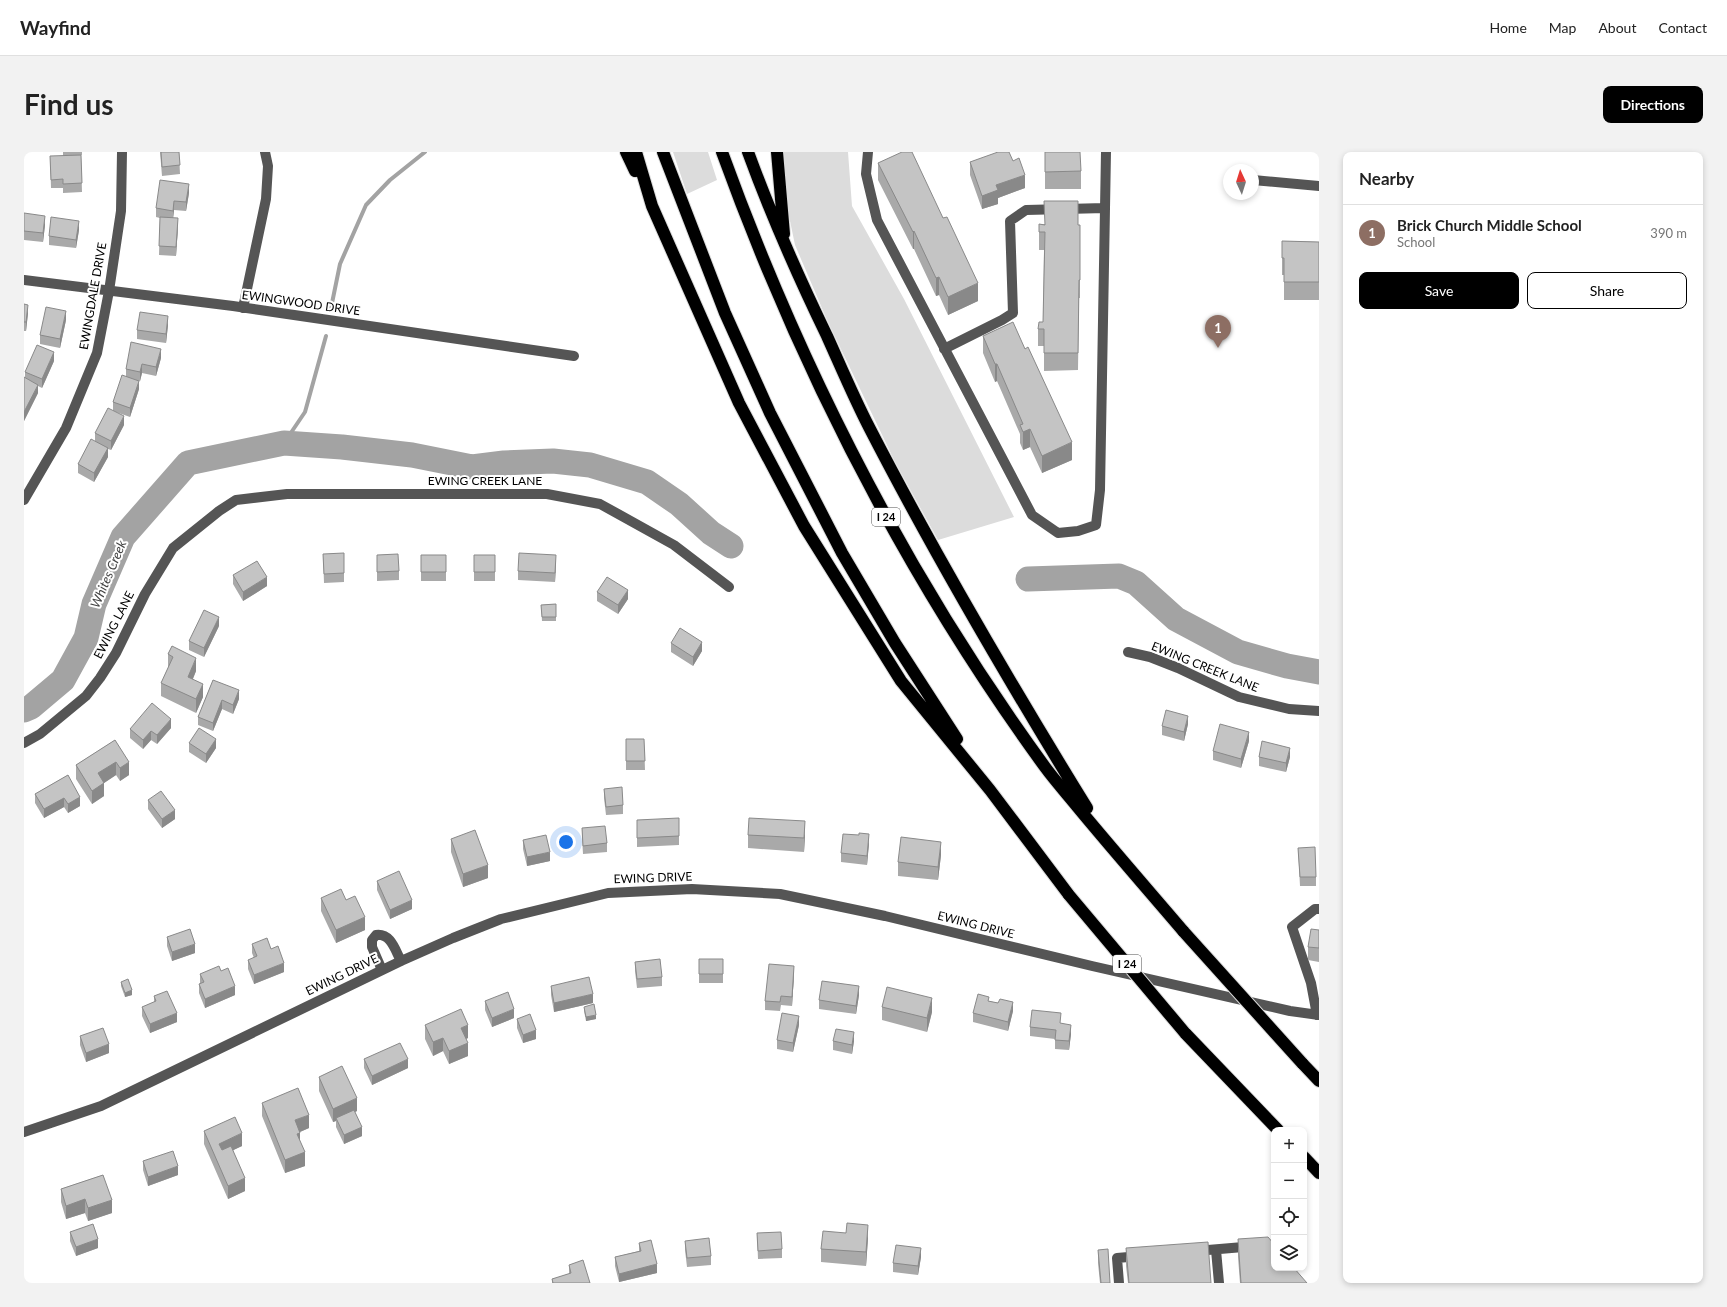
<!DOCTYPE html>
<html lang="en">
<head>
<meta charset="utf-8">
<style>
  :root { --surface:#fff; --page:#f2f2f2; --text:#222; --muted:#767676; --line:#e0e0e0; --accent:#000 }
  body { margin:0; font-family:Lato,sans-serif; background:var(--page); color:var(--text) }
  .controls { position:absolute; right:12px; bottom:12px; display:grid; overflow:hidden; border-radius:8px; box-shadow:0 2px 6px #0003 }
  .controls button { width:36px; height:36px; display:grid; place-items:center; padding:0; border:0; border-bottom:1px solid var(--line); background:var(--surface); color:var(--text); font:20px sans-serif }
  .compass { position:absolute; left:1199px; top:12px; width:36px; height:36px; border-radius:50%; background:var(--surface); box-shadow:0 2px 6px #0003; rotate:356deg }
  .you { position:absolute; left:542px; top:690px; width:14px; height:14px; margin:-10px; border:3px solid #fff; border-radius:50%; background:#1a73e8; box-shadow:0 0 0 6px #1a73e833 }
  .badge { display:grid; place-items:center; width:26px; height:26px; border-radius:50%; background:var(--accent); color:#fff; font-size:13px; font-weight:700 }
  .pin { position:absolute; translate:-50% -33px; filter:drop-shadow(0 1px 2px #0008) }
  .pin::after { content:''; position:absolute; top:21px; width:14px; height:12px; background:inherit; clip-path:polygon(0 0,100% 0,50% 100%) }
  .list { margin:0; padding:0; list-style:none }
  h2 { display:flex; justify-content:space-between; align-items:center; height:52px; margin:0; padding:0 16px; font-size:17px }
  h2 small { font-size:13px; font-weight:400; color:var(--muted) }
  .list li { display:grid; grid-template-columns:26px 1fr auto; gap:12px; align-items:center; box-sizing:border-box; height:56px; padding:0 16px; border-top:1px solid var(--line) }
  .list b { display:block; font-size:15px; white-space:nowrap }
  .list p { margin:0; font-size:13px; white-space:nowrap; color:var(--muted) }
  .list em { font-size:13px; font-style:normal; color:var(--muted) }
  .actions { display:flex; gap:8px; padding:12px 16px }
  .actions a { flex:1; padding:9px 0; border:1px solid var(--accent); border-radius:8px; text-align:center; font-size:14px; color:var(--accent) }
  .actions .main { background:var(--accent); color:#fff }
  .icon { flex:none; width:22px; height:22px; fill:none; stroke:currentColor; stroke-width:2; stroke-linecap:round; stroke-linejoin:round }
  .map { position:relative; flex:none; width:1295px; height:1131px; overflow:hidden; border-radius:8px }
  header { display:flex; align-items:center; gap:24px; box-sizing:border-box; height:56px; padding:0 20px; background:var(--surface); border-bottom:1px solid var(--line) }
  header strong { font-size:19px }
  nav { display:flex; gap:22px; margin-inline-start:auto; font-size:14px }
  .intro { display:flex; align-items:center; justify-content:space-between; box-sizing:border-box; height:96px; padding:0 24px }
  h1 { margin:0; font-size:28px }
  .button { padding:10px 18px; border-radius:8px; background:var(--accent); color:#fff; font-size:14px; font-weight:700 }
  main { display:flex; gap:24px; padding:0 24px }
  aside { flex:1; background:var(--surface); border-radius:8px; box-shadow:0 2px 6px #0003 }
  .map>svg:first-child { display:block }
  .green { fill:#dcdcdc }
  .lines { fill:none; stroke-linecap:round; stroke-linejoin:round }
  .stream { stroke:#a3a3a3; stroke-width:4 }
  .river { stroke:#a3a3a3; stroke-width:25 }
  .highway-casing { stroke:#dbdbdb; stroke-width:14 }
  .minor { stroke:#555; stroke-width:10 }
  .highway { stroke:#000; stroke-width:12 }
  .highway-bridge-casing { stroke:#dbdbdb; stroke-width:14; stroke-linecap:butt }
  .highway-bridge { stroke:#000; stroke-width:12 }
  .wall { fill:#a9a9a9 }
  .shaded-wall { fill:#898989 }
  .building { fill:#c4c4c4; stroke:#898989 }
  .labels { text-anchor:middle; stroke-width:4; stroke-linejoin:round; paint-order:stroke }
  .shield { fill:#fff; stroke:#4c4c4c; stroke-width:1 }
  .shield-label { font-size:11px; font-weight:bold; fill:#000 }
  .street-label { font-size:12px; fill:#000; stroke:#fff }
  .water-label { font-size:13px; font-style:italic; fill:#444; stroke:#fff }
</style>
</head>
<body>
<header>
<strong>Wayfind</strong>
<nav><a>Home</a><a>Map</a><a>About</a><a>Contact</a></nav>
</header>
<div class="intro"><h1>Find us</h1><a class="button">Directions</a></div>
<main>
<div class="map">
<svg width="1295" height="1131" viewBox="0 0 1295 1131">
  <rect width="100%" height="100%" fill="#fff"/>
  <!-- green -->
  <path class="green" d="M649,0h35l9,28 -30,14z
    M760,0h64l4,54 52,93 110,218 -76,23 -43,-78 -68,-142 -32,-75 -10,-48z"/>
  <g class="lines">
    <!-- stream -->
    <path class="stream" d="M307,156l9,-44 26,-59 24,-25 35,-28
      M260,291l21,-31 21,-76"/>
    <!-- river -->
    <path class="river" d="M1004,427l91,-3 17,7 40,36 62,33 49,14 32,6
      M0,558l7,-3 32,-27 23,-42 8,-34 29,-67 65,-74 96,-20 58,4 70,8 60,12 32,-4 49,-2 37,4 57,17 32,22 32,29 20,13"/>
    <!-- highway casing -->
    <g class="highway-casing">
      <path id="highway" d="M602,0l9,19
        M612,0l16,54 87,197 65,123 97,155 89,109 79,105
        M639,0l62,161 45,100 72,140 53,90 62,96
        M698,0c79,218 186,427 323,615 11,15 23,28 35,43 34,41 69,81 104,122
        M724,0c23,63 50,124 79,184 14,31 27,62 42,91 67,130 141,256 218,381
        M753,0l7,82
        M1161,881l93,97
        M1278,911l17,18
        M1280,1005l15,16"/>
    </g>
    <!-- minor -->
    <path class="minor" d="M844,0l-2,22 11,46 155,295 26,18 20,-2 18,-6 4,-35 6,-338
      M1229,28l66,6
      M0,128l209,26 341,50
      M219,156l23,-109 2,-33 -3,-14
      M920,197l58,-29 11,-7 -3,-92 16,-11 79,-2
      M0,348l42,-72 31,-75 12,-62 12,-80 1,-59
      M1104,500l22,5 28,11 61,29 50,12 30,2
      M0,591l16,-9 46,-38 14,-18 16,-25 29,-59 28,-46 46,-37 17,-11 51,-6h260l53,10 74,41 55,42
      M358,818l-10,-23v-7l4,-5c15,-2 19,15 25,26
      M1293,863l-6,-32 -19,-56 23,-18h4
      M0,980l77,-26 300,-145 52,-23 48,-19 107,-26 84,-4 88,5 105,22 207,50 198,45 29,4
      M1192,1098l3,33
      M1172,1099l71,-6 7,8
      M1095,1131l-2,-25 23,-2"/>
    <!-- highway -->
    <use href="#highway" class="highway"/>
    <!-- highway-bridge casing -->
    <g class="highway-bridge-casing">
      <path id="highway-bridge" d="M1045,743l116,138
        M1160,780l118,131"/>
    </g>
    <!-- highway-bridge -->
    <use href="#highway-bridge" class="highway-bridge"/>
  </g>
  <!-- wall -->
  <path class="wall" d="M39,0h19v3h-1l1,37 -19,1v-5h-12l-1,-32h13z
    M136,0h19l1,22 -18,2z
    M1021,0l36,19v18h-36z
    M989,9l12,27 -27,10v6l-16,5 -12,-34v-13z
    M854,11l65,55 35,83 -30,14 -9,-20 -3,1 -22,-47h-1l-35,-69z
    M165,41l-3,18 -12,-1 -1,8 5,9 -2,29 -17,-1 1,-37 -4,-1v-9z
    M0,61l21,12 -2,17 -19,-2z
    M1015,72l41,1v73h-1l-1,72 -34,1v-25h-6v-17l5,-7 1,-72h-5z
    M55,78l-3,18 -27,-3v-9z
    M1258,89l37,1v58h-35v-25h-2z
    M0,152l4,9 -2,18h-2z
    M42,168l-6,28 -20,-4v-9z
    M144,173l-2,18 -29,-4v-9z
    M959,184l89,124 -30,13 -12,-26 -7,3 -3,-7v-9l-23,-53 -2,1 -12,-29z
    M137,206l-5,18 -14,-3 -2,8h-1v8l-9,28 -17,-6v-9l13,-26v-7z
    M30,209l-12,27 -4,-2v7l-14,28v-44l1,1v-6z
    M100,273l-13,25 -3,-1v8l-14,25 -16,-9v-9l17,-23v-8z
    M299,402l21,19v9l-20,1z
    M353,403l22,16v9l-22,1z
    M397,403h25v26h-25z
    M450,403h21v26h-21z
    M532,412l-1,18 -37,-2v-9z
    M209,423l34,11 -24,15 -10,-17z
    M573,440l31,7 -10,15 -21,-13z
    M532,452v17h-14l-1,-16z
    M195,474l-15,31 -15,-7v-9z
    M647,491l31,8 -9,15 -22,-14z
    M148,494l24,25 -3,8 10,18 -7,16 -35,-17v-13l7,-15v-14z
    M189,528l26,19 -6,15 -11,-5 -9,22 -15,-6v-8z
    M1164,572l-4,17 -22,-6v-9z
    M147,576l-14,16 -6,-4 -8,9 -13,-11v-9z
    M602,587h18l1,31h-19z
    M91,588l14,35 -9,6 -4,-6 -12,8v13l-12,8 -16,-25v-14z
    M1225,589l-8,27 -28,-8v-9z
    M165,591l27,5 -10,15 -17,-11z
    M1235,605h31l-4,15 -27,-6z
    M44,623l12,31 -12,7 -4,-6 -20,11 -9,-15v-9z
    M580,637l19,16v9l-17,1 -2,-17z
    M124,648l27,19 -13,9 -14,-19z
    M613,668l42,16v9l-42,2z
    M558,676l25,15v9l-24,2 -1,-17z
    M724,683h57l-1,17 -56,-4z
    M427,687l37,39 -25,9 -12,-35z
    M499,688l27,21 -23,5 -4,-17z
    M845,691l-2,22 -26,-3v-9z
    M1274,696l18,29v9h-16z
    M917,703l-3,25 -40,-4v-14z
    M353,729l35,28 -22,10 -13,-29z
    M297,746l25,2 19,30 -29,13 -15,-32z
    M1295,778v32l-11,-2v-13z
    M143,785l28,16 -23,8 -5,-15z
    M228,792l32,28 -30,12 -6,-15v-9l6,-2 -2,-5z
    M675,807h24v24h-24z
    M611,810l27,15v9l-25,2 -2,-17z
    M197,819l14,24 -30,13 -6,-15v-9h1v-10z
    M770,823l-2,31 -11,-1 -1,6 -15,-1v-9z
    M97,830l11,13 -7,2 -4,-11z
    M527,834l42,17 -39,9 -3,-17z
    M835,843l-3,19 -37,-5v-9z
    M130,844l23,26 -27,11 -8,-17v-9l12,-5z
    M461,849l29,17 -22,9 -7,-17z
    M965,849l9,2 15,8 -5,20 -35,-9v-9z
    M560,855l12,12 -10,2 -2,-10z
    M858,855l50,5 -5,20 -45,-12z
    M493,867l19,20 -13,4 -6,-15z
    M1037,872l10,10 -2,16 -14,-1v-10l-25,-3v-9z
    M401,873l43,13 -2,1 2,17 -19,8 -6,-13 -10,5 -8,-17z
    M775,873l-6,27 -16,-3v-9z
    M56,884l29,17 -23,9 -6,-17z
    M809,889h21l-2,13 -19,-4z
    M340,907l44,9 -36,17 -8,-17z
    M295,925l38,34 -2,1 7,24 -18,8 -8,-17v-6l-3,1 -14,-31z
    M238,951l47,25 -9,4v10l5,24 -20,7 -23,-57z
    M180,979l38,15 -9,4 12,41 -17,8 -24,-55z
    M119,1009l35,14 -30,11 -5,-16z
    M79,1023l9,38 -24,8 -3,-8 -19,6 -5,-17v-13z
    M46,1080l28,16 -22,8 -6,-15z
    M733,1081l25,16v9l-24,1z
    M844,1086l-2,28 -45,-4v-13z
    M1214,1087l69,44h-67l-2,-26z
    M661,1089l26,15v9l-24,2 -2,-17z
    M615,1091l18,30 -38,9 -4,-16v-9l24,-6z
    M1102,1096l85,35h-83l-2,-17z
    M1074,1098l12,33h-10l-2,-20z
    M897,1105l-3,18 -25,-3v-9z
    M545,1113l21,18h-38v-4l17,-5z"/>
  <!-- shaded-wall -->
  <path class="shaded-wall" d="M1001,23v13l-27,10v6l-16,5v-13l14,-11z
    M165,32v9l-3,18v-9z
    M150,49v9l-1,9v-8z
    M21,64v9l-2,17v-9z
    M154,66v9l-2,29v-9z
    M55,69v9l-3,18v-8z
    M890,79v18h-1v-17z
    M915,125v18l-3,1v-18z
    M954,131v18l-30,14v-18z
    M4,153v8l-2,18v-9z
    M42,159v9l-6,28v-9z
    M144,164v9l-2,18v-9z
    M137,197v9l-5,18v-9z
    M30,200v9l-12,27v-9z
    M118,212v9l-2,8v-9z
    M971,212h2v17l-2,1z
    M115,229v8l-9,28v-9z
    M14,233v8l-14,28v-9z
    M100,264v9l-13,25v-9z
    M1006,277v18l-7,3v-18z
    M1048,290v18l-30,13v-17z
    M84,296v9l-14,25v-9z
    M532,403v9l-1,18v-9z
    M243,425v9l-24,15v-9z
    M604,438v9l-10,15v-9z
    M195,465v9l-15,31v-9z
    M678,490v9l-9,15v-9z
    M172,506v13l-8,19v-13z
    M179,532v13l-7,16v-14z
    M215,538v9l-6,15v-9z
    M198,548v9l-9,22v-8z
    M1164,564v8l-4,17v-9z
    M147,567v9l-14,16v-9z
    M127,579v9l-8,9v-9z
    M1225,580v9l-8,27v-9z
    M192,587v9l-10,15v-9z
    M1266,596v9l-4,15v-9z
    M92,610v13l-18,12v-14z
    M105,610v13l-9,6v-13z
    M80,631v13l-12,8v-13z
    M56,645v9l-12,7v-9z
    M40,646v9l-20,11v-9z
    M151,658v9l-13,9v-9z
    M781,669v14l-1,17v-14z
    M845,682v9l-2,22v-9z
    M917,690v13l-3,25v-13z
    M526,700v9l-23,5v-9z
    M464,713v13l-25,9v-13z
    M388,748v9l-22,10v-9z
    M341,765v13l-29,13v-13z
    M171,792v9l-23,8v-9z
    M260,811v9l-30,12v-9z
    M770,814v9l-2,31v-9z
    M211,834v9l-30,13v-9z
    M835,834v9l-3,19v-8z
    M108,838v5l-7,2v-4z
    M569,842v9l-39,9v-9z
    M908,846v14l-5,20v-14z
    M989,850v9l-5,20v-9z
    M490,857v9l-22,9v-9z
    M153,861v9l-27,11v-9z
    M572,863v4l-10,2v-4z
    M775,864v9l-6,27v-9z
    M444,873v13l-7,3v-13z
    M1047,873v9l-2,16v-9z
    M512,878v9l-13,4v-8z
    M830,880v9l-2,13v-9z
    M419,886v13l-10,5v-14z
    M444,891v13l-19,8v-13z
    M85,892v9l-23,9v-9z
    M384,907v9l-36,17v-9z
    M333,946v13l-20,9 -1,-2v3l-3,1v-13z
    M285,963v13l-14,6v-14z
    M338,975v9l-18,8v-9z
    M218,981v13l-23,11v-13z
    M276,981v13l-3,-12z
    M281,1000v14l-20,7v-13z
    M154,1014v9l-30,11v-9z
    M221,1026v13l-17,8v-13z
    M61,1047v14l-19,6v-13z
    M88,1048v13l-24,8v-13z
    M844,1073v13l-2,28v-14z
    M74,1087v9l-22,8v-9z
    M897,1096v9l-3,18v-9z
    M633,1112v9l-38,9v-8z"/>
  <!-- building -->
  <path class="building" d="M137,0h18l1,13 -18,2z
    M878,0h10l31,66 4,-1 31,66 -30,14 -9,-20 -3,1 -22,-47 -1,1 -35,-69z
    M974,0h11l4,9 6,-3 6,17 -29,10 2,5 -16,6 -12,-34z
    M1021,0h35l1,19 -36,1z
    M57,3l1,28 -19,1v-5l-12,1 -1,-24z
    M136,28l29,4 -3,18 -12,-1 -1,10 -17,-3z
    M1020,49h34v24h2v55h-1l-1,73h-34v-24h-6l1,-7h4l2,-90h-6v-8l6,1z
    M0,61l21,3 -2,17 -19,-2z
    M27,65l28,4 -3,19 -27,-4z
    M136,65l18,1 -2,29 -17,-1z
    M1258,89l37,1v40h-35v-24h-2z
    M0,152l4,1 -2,17h-2z
    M22,155l20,4 -6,28 -20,-4z
    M116,160l28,4 -2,18 -29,-4z
    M989,170l12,27 3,-2 44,95 -30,14 -12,-27 -7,3 -3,-7 3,-1 -26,-60h-2l-12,-28z
    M107,190l30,7 -5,18 -14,-3 -2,8 -14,-3z
    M13,193l17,7 -12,27 -17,-7z
    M98,223l17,6 -9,27 -17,-6z
    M0,225l14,8 -14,27z
    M84,256l16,8 -13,25 -16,-8z
    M67,287l17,9 -14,25 -16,-9z
    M320,401v20l-20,1 -1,-20z
    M495,401l37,2 -1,18 -37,-2z
    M374,402l1,17 -22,1v-17z
    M397,403h25v17h-25z
    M450,403h21v17h-21z
    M233,409l10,16 -24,15 -10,-17z
    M583,425l21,13 -10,15 -21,-13z
    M532,452v13h-14l-1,-12z
    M180,458l15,7 -15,31 -15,-7z
    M656,476l22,14 -9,15 -22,-14z
    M148,494l24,12 -8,19 15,7 -7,15 -35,-16 12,-26 -5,-3z
    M189,528l26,10 -6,15 -11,-5 -9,23 -15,-6z
    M128,551l19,16 -14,16 -6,-4 -8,9 -13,-11z
    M1142,558l22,6 -4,16 -22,-6z
    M1196,572l29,8 -8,27 -28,-8z
    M175,576l17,11 -10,15 -17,-11z
    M602,587h18l1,22h-19z
    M91,588l14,22 -9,6 -4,-6 -18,11 6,10 -12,8 -16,-26z
    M1238,589l28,7 -4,15 -27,-6z
    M44,623l12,22 -12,7 -4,-6 -20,11 -9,-15z
    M598,635l1,18 -17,2 -2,-18z
    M137,639l14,19 -13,9 -14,-19z
    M655,666v18l-42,2v-18z
    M725,666l56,3 -1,17 -56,-3z
    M581,674l2,17 -24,3 -1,-18z
    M451,678l13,35 -25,9 -12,-35z
    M835,681l10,1 -2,22 -26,-3 2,-19 16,1z
    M522,683l4,17 -23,5 -4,-17z
    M877,685l40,5 -3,25 -40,-5z
    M1291,695l1,30h-16l-2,-29z
    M375,719l13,29 -22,10 -13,-29z
    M317,737l5,11 9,-4 10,21 -29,13 -15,-32z
    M166,777l5,15 -23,8 -5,-15z
    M1287,777l8,1v18l-11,-1z
    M243,786l4,11 7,-3 6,17 -30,12 -6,-15 9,-4 -5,-12z
    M636,807l2,18 -25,2 -2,-17z
    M675,807h24v15h-24z
    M745,812l25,2 -2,31 -11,-1 -1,6 -15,-1z
    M195,814l2,5 7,-3 7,18 -30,13 -6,-15 5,-2 -4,-8z
    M565,825l4,17 -39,9 -3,-17z
    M104,827l4,11 -7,3 -4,-11z
    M798,829l37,5 -3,20 -37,-6z
    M863,835l45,11 -5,20 -45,-11z
    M143,839l10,22 -27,11 -8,-17 14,-6 -2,-5z
    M484,840l6,17 -22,9 -7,-17z
    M954,842l11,3 -1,4 10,2 2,-4 13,3 -5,20 -35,-9z
    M570,852l2,11 -10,2 -2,-10z
    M437,857l7,16 -7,3 7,15 -19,8 -6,-13 -10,4 -8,-17z
    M1008,858l29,3 -1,10 11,2 -2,16 -14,-1 1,-10 -26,-3z
    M758,861l17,3 -6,27 -16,-3z
    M506,862l6,16 -13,5 -6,-16z
    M79,876l6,16 -23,9 -6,-17z
    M812,877l18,3 -2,13 -19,-4z
    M376,891l8,16 -36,17 -8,-17z
    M318,914l15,32 -24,11 -14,-32z
    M274,936l11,27 -14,5 5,13 -3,1 8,18 -20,8 -23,-57z
    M330,958l8,17 -18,8 -8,-17z
    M211,965l7,16 -23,11 3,6 9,-4 14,32 -17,8 -24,-55z
    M149,999l5,15 -30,11 -5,-16z
    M79,1023l9,25 -24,8 -3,-9 -19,7 -5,-17z
    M823,1071l21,2 -2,27 -45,-3 2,-18 23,2z
    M69,1072l5,15 -22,8 -6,-15z
    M757,1080l1,17 -24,2 -1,-18z
    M1244,1085l6,7v24h20l13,15h-66l-3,-44z
    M685,1086l2,18 -24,2 -2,-17z
    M627,1088l6,24 -38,10 -4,-17 26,-6 -2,-8z
    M1184,1090l3,41h-82l-3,-35z
    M872,1093l25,3 -3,18 -25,-3z
    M1084,1097l2,34h-9l-3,-33z
    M559,1108l7,23h-37l-1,-4 19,-6 -2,-8z"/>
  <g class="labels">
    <!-- shield labels -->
    <g class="shield">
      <rect x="848" y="356" width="28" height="18" rx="3"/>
      <rect x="1089" y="803" width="28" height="18" rx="3"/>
    </g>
    <g class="shield-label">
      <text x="862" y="369">I 24</text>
      <text x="1103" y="816">I 24</text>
    </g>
    <!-- street labels -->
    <g class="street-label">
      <text transform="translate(69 144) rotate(-80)" y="4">EWINGDALE DRIVE</text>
      <text transform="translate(277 151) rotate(8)" y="4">EWINGWOOD DRIVE</text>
      <text x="461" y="333">EWING CREEK LANE</text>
      <text transform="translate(90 473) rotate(-63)" y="4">EWING LANE</text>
      <text transform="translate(1181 515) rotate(22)" y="4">EWING CREEK LANE</text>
      <text transform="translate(629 726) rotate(-2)" y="4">EWING DRIVE</text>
      <text transform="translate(952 773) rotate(14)" y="4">EWING DRIVE</text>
      <text transform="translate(318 823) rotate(-26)" y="4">EWING DRIVE</text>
    </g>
    <!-- water labels -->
    <g class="water-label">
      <text transform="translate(84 422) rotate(-67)" y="5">Whites Creek</text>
    </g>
  </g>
</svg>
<div class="controls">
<button>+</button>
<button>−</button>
<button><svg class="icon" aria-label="locate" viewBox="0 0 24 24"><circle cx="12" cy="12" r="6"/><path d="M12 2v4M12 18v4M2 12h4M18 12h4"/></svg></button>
<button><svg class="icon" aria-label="layers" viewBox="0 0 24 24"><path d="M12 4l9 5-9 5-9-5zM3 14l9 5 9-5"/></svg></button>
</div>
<svg class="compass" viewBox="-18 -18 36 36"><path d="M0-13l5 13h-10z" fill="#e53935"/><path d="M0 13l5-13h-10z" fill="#767676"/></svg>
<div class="you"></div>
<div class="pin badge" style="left:1194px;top:196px;background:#8d6e63">1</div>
</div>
<aside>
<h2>Nearby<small></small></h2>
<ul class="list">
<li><span class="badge" style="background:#8d6e63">1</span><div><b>Brick Church Middle School</b><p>School</p></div><em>390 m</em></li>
</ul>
<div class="actions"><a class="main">Save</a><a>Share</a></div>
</aside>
</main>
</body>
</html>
